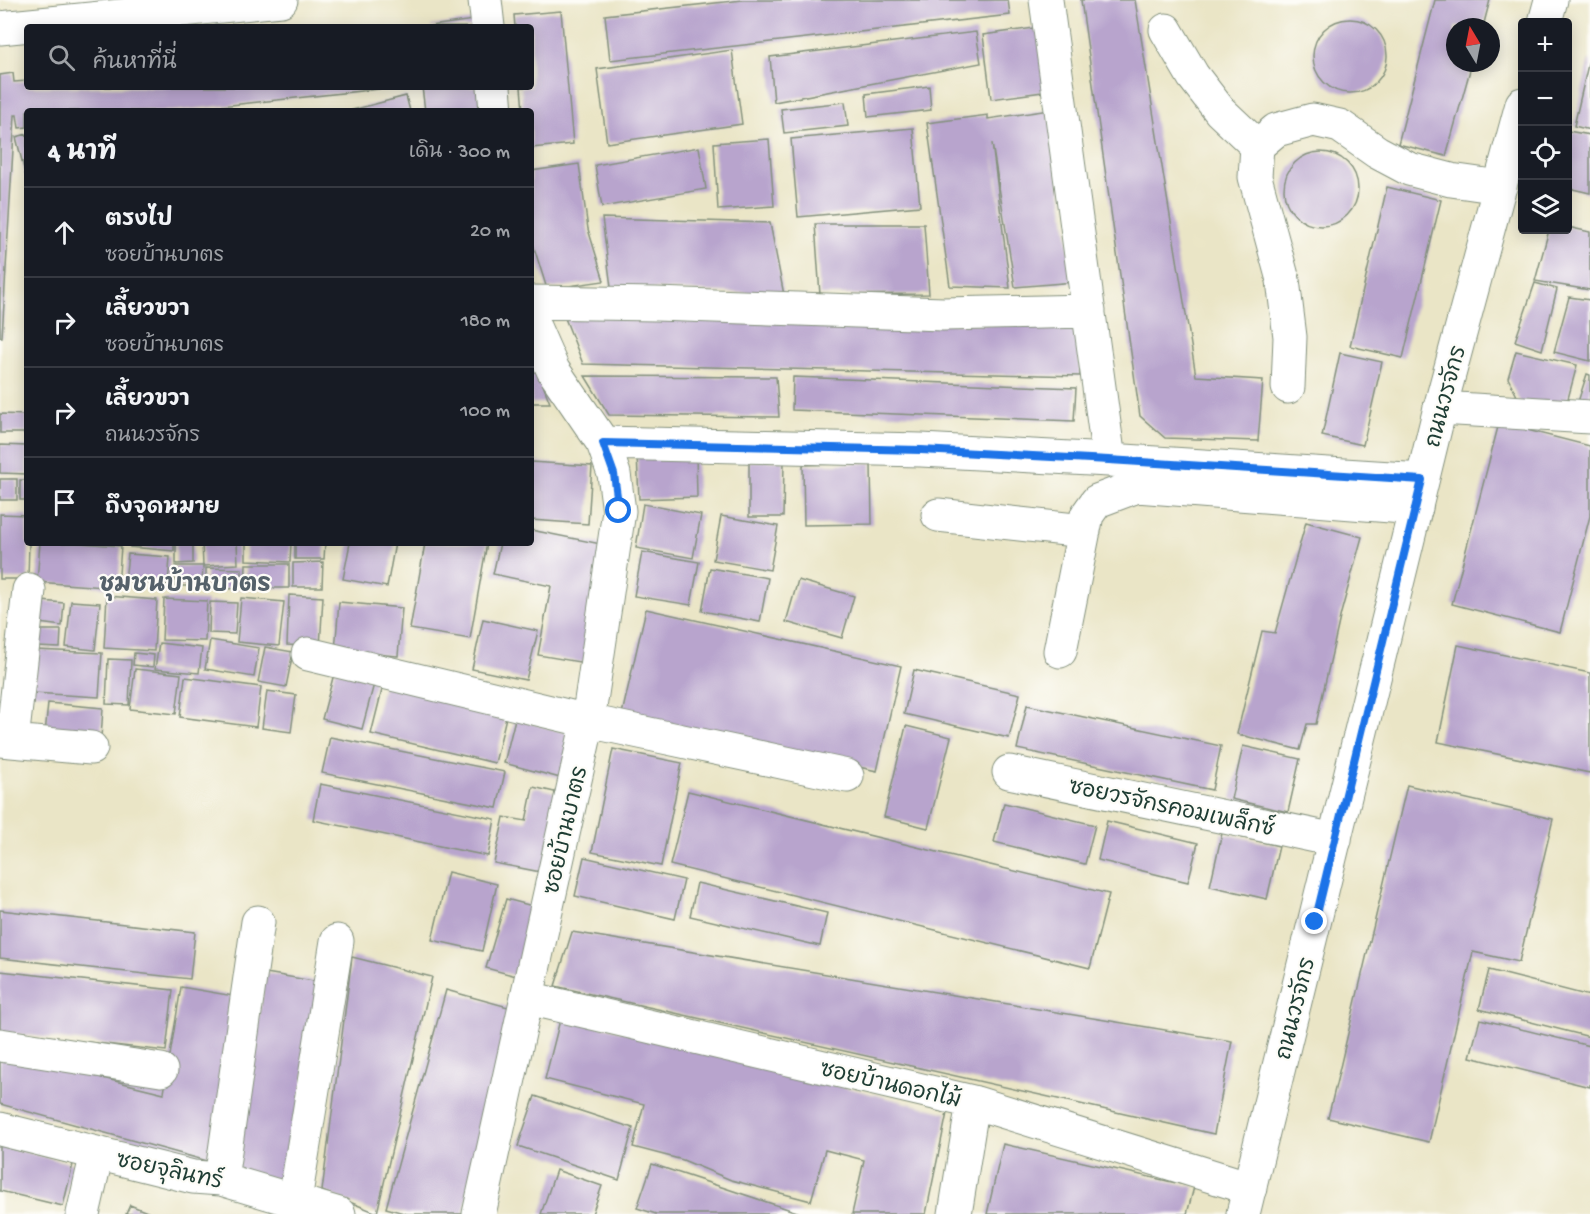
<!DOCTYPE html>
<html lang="th">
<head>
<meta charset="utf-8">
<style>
  :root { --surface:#171b24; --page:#242831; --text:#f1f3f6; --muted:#9ea1a6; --line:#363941 }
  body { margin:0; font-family:"Gochi Hand","Playpen Sans Thai",sans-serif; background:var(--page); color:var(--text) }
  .controls { position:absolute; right:18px; top:18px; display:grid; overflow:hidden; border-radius:6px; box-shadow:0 3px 15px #0003 }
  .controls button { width:54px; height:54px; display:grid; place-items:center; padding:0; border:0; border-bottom:2px solid var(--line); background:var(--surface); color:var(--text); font:30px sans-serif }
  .compass { position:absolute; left:1446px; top:18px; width:54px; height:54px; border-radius:50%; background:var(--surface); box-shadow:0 3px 15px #0003; rotate:350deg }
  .stop { position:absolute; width:18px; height:18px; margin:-14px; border:4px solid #1a73e8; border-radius:50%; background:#fff }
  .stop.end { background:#1a73e8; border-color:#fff; box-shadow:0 2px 6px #0008 }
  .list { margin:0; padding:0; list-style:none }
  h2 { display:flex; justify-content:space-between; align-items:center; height:78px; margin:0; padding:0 24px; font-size:26px }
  h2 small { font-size:20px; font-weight:400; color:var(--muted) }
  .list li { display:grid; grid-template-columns:39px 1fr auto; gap:18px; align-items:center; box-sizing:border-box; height:90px; padding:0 24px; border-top:2px solid var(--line) }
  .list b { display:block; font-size:22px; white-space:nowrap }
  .list p { margin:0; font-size:20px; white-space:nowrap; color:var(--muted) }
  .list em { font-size:20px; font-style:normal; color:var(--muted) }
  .icon { flex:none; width:33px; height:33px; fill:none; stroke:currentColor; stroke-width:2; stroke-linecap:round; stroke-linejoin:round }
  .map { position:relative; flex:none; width:1590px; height:1214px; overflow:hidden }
  .search { position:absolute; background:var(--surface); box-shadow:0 3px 15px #0003; left:24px; top:24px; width:510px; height:66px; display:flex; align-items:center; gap:15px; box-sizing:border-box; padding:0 21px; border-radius:6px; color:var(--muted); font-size:22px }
  .panel { position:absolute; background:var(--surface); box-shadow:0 3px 15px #0003; left:24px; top:108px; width:510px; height:438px; border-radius:6px }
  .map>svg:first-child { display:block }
  .building { fill:#b8a4cd }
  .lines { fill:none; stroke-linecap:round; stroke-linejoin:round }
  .minor-casing { stroke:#84917d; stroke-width:35 }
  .major-casing { stroke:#84917d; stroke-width:35 }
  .minor { stroke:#fff; stroke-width:33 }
  .major { stroke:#fff; stroke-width:33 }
  .route { stroke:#1a73e8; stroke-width:8 }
  .labels { text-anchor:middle; stroke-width:4.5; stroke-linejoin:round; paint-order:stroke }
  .street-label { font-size:22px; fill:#1f3d34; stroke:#fdfcf7 }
  .neighbourhood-label { font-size:24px; font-weight:bold; fill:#55616a; stroke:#fdfcf7 }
</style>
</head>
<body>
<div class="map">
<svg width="1590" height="1214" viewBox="0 0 1590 1214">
  <rect width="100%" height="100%" fill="#fdfcf7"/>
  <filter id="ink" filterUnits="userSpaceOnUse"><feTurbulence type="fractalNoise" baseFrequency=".0167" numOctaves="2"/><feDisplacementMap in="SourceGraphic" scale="12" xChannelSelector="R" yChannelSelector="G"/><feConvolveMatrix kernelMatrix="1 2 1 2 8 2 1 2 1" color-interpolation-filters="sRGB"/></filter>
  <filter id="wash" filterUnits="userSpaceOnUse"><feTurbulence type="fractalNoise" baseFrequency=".008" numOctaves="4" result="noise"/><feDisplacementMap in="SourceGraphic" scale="24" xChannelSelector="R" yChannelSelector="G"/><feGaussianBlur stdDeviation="1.35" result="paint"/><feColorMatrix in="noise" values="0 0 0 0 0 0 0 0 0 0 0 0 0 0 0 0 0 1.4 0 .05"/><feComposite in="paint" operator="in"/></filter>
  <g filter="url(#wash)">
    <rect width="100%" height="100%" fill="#eae5c6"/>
    <g id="blocks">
      <!-- building -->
      <path class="building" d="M743,0h265l2,15 -400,45 -5,-45z
        M1081,0h54l61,376 67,4 -5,61 -93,-3 -25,-22z
        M1435,0h55l-7,27h-28v36h17l-26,93 -48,-12z
        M561,11l12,133 -42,4v-37h-8l-2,-24h10v-60h-16l-1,-12z
        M1313 56a37 37 0 1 1 74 0a37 37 0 1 1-74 0Z
        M473,20v7h-42v-1z
        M1041,27l9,64 -59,8 -8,-64z
        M976,32l5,31 -207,39 -4,-45z
        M732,50l10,74 -135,19 -10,-74z
        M1589,60h1v70l-16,-4z
        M13,73l1,9 13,-1v6h352v2l-204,22h-148v16l-8,1 -2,-13h-2l-13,222h-2v-262z
        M929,86l2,24 -63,7 -2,-23z
        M422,87h58l3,24h-58z
        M406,96l4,15h-58v-1z
        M845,102l3,24 -64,7 -3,-24z
        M1049,110l25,172 -59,5 -23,-144 18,145 -60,-2 -23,-163 61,-8v4z
        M913,128l7,78 -122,11 -7,-78z
        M1568,131l22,4v58l-22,-5z
        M27,134v43h-1l-10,-40z
        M769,139l5,67 -56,4 -4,-67z
        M699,147l7,42 -104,18 -7,-42z
        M1284 189a37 37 0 1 1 74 0a37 37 0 1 1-74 0Z
        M579,164l9,65 16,52 -57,8 -16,-51v-67z
        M1387,187l54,13 -38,158 -53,-12z
        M602,218l168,5 14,72 -173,-8z
        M815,224h109l5,70 -109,1z
        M1568,227l22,5v58l-55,-9 14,-51h19z
        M1535,283l22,6 -15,61 -27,-9z
        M1569,297l21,3v61l-36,-9z
        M563,313l516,13 1,50 -497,-12z
        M1516,351l61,14 -12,45 -43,-4 -14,-28z
        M1340,353l42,9 -19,83 -41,-9z
        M531,354l19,49h-19z
        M1587,374l3,1v34l-14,-1z
        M585,376l191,1 3,40 -170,-2z
        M793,377l283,11 -2,33 -282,-11z
        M0,414l27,1v18h-27z
        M1499,423l91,23v70l-30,116 -108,-28z
        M0,445l27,1v28l-27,-1z
        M696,453l1,44 -58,2 -2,-44z
        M749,461h35l-1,56h-34z
        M531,462l61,4 -4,58 -57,-4z
        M871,463l1,61 -68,1 -1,-60z
        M0,479h17v21h-17z
        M20,480h7v20h-7z
        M643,504l58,11 -8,43 -57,-10z
        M0,514l27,1v28h2l-1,36h-28z
        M721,516l57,10 -8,44 -57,-10z
        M1306,522l56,15 -21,76 -25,111h-9l-7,26 -63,-16 25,-103 13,2z
        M531,530l75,15 -21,118 -47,-8 13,-69 -58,-12 7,-31h31z
        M40,543h39l42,3 -3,42 -81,-6z
        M130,543h44v8l-44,-4z
        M176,543h17v20l-17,1z
        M202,543h35l1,21 -35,2z
        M246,543h45l-1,19 -44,-2z
        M295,543h30l-1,16h-29z
        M350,543h45l-8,44 -44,-8z
        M425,543h62l-17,96 -60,-10z
        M642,552l57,10 -8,43 -57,-9z
        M128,554l42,3 -2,28 -43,-4z
        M323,562l-1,25h-29v-24z
        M246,564h43v24h-44z
        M175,566h28l-1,20h-27z
        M206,568l36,1v20l-36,-1z
        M710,568l58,10 -8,44 -58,-11z
        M798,580l56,16 -12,42 -56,-16z
        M289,595l34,2 -3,50 -33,-2z
        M107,596l50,4 -3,51 -50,-3z
        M241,598l43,4 -5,44 -42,-4z
        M164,599l43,2 -2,40 -43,-1z
        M41,601l23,2 -2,23 -23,-3z
        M71,601l29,2 -5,47 -29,-3z
        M210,602l27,1 -2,31 -26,-1z
        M339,602l63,6 -4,48 -63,-5z
        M646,609l255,57 -24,105 -255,-57z
        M483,619l55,12 -12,49 -54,-11z
        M37,630h24l-1,18 -23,-1z
        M210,640l49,8 -5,29 -49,-8z
        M159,643l43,5 -3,25 -44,-4z
        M1458,645l132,28v100l-152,-31z
        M265,647l28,5 -7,35 -28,-5z
        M35,650l67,3 -3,44 -66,-4z
        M134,653l20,2 -1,12 -20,-2z
        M108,659l23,1 -2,45 -23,-1z
        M135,669l46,5 -5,40 -46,-5z
        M335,670l40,10 -13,49 -40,-10z
        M914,670l106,24 -11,44 -105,-24z
        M185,677l76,10 -5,40 -76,-10z
        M384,682l123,31 -12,50 -124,-29z
        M267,691l29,4 -5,37 -29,-4z
        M48,703l55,5 -2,30 -56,-4z
        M1027,705l194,41 -9,44 -195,-41z
        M515,719l61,16 -12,44 -60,-16z
        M906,726l45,11 -23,91 -44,-11z
        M330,737l175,35 -8,36 -175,-35z
        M1243,746l57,13 -12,53 -57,-13z
        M613,749l69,14 -21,103 -69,-14z
        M320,784l175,35 -7,37 -175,-36z
        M1407,785l146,34 -34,143 -46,-10 -44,190 -101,-24z
        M533,787l30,7 -17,79 -52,-10 10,-46 22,4z
        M688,791l421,103 -19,74 -420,-103z
        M1004,803l91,22 -10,39 -91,-22z
        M1107,821l91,22 -10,39 -90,-22z
        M1222,833l57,13 -12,53 -57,-13z
        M584,857l100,23 -9,39 -100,-23z
        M448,872l49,12 -15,67 -50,-11z
        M697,883l130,30 -7,33 -130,-30z
        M506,899l38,10 -20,69 -38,-10z
        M0,910l195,22 -5,47 -190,-21z
        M572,932l660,109 -18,93 -659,-148z
        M352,957l80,20 -55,236 -55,-22z
        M1489,970l101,26v41l-111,-28z
        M0,971l173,19 -7,61 -166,-19z
        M266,973l54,9 -32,199 -55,-9z
        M181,987l53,9 -23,166 -211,-58v-51l164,40z
        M446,990l73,20 -56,204h-56l-21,-6z
        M561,1016l386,97 -21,101h-74l12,-54 -39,-10 -14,51 -80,-21 -48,-20 -50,-13 11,-43 -99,-25z
        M1480,1019l110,27v41l-120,-30z
        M535,1096l98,32 -14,52 -101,-34z
        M1003,1144l191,43 -7,27h-200z
        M0,1146l73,18 -10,42 -63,-15z
        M652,1164l151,50h-147l-19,-6z
        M556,1170l46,16 -10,28h-51z
        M130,1205l22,9h-26z"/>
    </g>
  </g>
  <g filter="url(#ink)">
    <use href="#blocks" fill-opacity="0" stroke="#84917d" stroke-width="1.5"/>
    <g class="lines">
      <!-- minor casing -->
      <g class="minor-casing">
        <path id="minor" d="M485,0l3,27
          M1046,0l63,460
          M1166,30l27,46 27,35 37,35
          M494,87l2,24
          M531,302l125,2 287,10 146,-3
          M1288,387l2,-50 -7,-57 -28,-103 2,-31 19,-16 37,-10 27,6 37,26 32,17 42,11 49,7
          M1440,408l150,9
          M603,443l318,7 188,10 313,20
          M938,515l146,16
          M1060,651l27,-136 10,-14 40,-15 279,22
          M308,654l280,67 259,55
          M0,740l91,8
          M12,741l17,-151
          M1009,772l326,68
          M528,998l445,104 277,86
          M0,1045l161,25
          M0,1129l193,48 28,2 118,35
          M221,1179l37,-257
          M295,1200l42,-259
          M83,1214l14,-61
          M479,1214l109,-493 31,-210 -5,-37 -11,-31 -50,-73 -22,-50
          M955,1214l18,-112"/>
      </g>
      <!-- major casing -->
      <g class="major-casing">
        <path id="major" d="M1545,22l6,-22
          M0,28l281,-28
          M1243,1214l197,-806 82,-304"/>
      </g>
      <!-- minor -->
      <use href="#minor" class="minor"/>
      <!-- major -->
      <use href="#major" class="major"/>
    </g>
  </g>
  <g class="lines" filter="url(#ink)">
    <!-- route -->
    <path class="route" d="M619,511l-5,-37 -11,-31 318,7 188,10 313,20 -107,442"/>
  </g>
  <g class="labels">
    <!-- street labels -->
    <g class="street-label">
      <text transform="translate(1444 396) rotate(-75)" y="8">ถนนวรจักร</text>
      <text transform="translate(1172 806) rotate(12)" y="8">ซอยวรจักรคอมเพล็กซ์</text>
      <text transform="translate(564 830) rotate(-77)" y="8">ซอยบ้านบาตร</text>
      <text transform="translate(1294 1008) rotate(-76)" y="8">ถนนวรจักร</text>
      <text transform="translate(891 1083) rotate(13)" y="8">ซอยบ้านดอกไม้</text>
      <text transform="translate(170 1169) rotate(12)" y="8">ซอยจุลินทร์</text>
    </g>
    <!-- neighbourhood labels -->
    <g class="neighbourhood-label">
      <text x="185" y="591">ชุมชนบ้านบาตร</text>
    </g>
  </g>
</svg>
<div class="controls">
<button>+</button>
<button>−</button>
<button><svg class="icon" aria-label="locate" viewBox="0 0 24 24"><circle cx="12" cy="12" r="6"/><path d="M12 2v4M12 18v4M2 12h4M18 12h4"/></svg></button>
<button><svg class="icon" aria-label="layers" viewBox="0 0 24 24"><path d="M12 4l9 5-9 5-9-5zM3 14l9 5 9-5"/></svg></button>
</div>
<svg class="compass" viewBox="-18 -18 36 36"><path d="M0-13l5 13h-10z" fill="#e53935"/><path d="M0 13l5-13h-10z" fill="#9ea1a6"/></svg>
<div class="stop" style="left:619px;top:511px"></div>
<div class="stop end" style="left:1315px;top:922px"></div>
<div class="search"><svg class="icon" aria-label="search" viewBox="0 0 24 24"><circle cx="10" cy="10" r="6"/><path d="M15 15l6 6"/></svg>ค้นหาที่นี่</div>
<section class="panel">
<h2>4 นาที<small>เดิน · 300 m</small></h2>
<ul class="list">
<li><svg class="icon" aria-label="ahead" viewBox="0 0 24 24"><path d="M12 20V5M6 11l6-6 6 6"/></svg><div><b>ตรงไป</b><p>ซอยบ้านบาตร</p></div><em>20 m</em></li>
<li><svg class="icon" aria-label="right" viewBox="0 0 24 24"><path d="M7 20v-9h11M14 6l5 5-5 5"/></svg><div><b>เลี้ยวขวา</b><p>ซอยบ้านบาตร</p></div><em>180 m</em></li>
<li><svg class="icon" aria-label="right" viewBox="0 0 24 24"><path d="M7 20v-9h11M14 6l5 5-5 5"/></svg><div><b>เลี้ยวขวา</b><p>ถนนวรจักร</p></div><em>100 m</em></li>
<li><svg class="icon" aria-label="arrive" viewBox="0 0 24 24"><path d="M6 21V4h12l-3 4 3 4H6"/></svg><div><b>ถึงจุดหมาย</b></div></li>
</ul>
</section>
</div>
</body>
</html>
